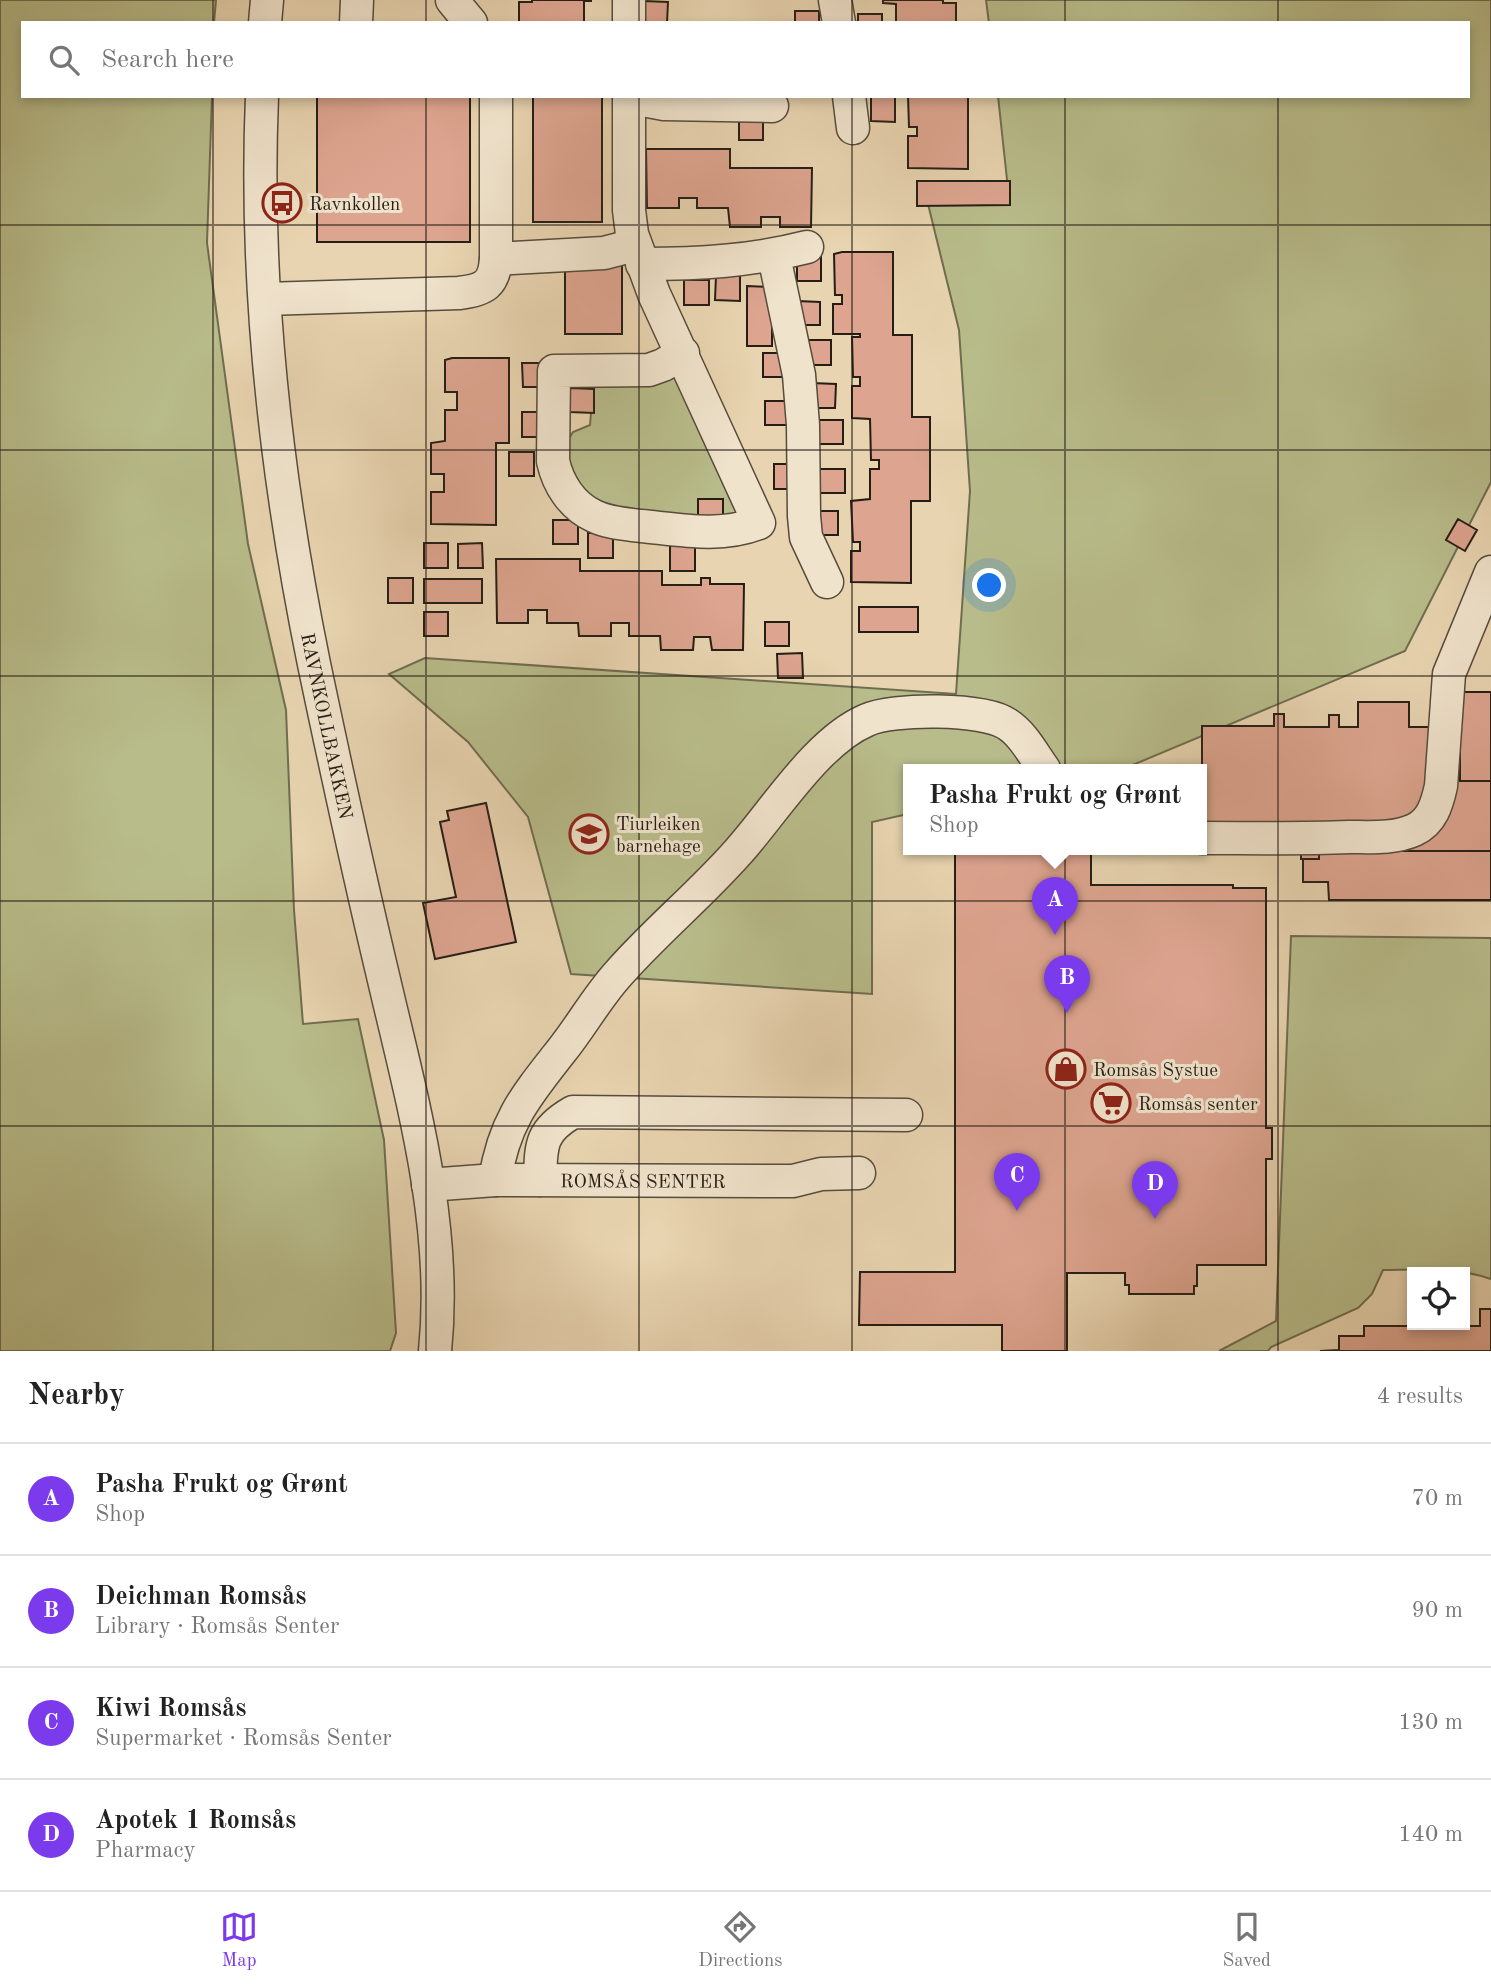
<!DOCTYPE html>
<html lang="en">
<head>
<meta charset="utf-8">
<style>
  :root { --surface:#fff; --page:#f6f6f6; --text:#222; --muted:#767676; --line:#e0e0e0; --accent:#7c3aed }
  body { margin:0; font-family:"Old Standard TT",serif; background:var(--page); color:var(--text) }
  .controls { position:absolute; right:21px; bottom:21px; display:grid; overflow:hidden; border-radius:0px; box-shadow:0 4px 10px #0003 }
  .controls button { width:63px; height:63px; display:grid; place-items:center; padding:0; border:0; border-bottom:2px solid var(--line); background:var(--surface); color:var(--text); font:35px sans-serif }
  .you { position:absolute; left:990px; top:586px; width:24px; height:24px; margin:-18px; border:5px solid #fff; border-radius:50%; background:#1a73e8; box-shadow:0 0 0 10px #1a73e833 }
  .badge { display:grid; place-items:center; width:46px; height:46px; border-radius:50%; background:var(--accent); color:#fff; font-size:23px; font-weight:700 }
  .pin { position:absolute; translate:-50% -58px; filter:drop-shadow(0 2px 4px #0008) }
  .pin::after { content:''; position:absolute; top:37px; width:24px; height:21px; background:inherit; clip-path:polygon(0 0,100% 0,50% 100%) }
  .popup { position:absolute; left:903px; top:764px; width:304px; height:91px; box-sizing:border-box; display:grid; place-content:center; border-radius:0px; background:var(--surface); filter:drop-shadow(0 2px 5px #0005); font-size:23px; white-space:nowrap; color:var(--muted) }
  .popup b { font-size:26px; color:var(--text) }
  .popup::after { content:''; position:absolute; left:50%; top:100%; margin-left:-14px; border:14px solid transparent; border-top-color:var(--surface) }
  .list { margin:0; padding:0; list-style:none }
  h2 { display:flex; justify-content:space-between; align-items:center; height:91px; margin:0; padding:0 28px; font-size:30px }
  h2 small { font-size:23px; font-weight:400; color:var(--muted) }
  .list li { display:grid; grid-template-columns:46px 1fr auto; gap:21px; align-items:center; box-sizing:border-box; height:112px; padding:0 28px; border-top:2px solid var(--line) }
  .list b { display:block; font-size:26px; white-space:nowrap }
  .list p { margin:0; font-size:23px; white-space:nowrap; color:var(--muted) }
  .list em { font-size:23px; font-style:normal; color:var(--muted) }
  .icon { flex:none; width:38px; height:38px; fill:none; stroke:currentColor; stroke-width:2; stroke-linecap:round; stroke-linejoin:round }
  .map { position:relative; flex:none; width:1491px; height:1351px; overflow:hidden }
  .search { position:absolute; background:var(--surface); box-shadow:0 4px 10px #0003; left:21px; right:21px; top:21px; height:77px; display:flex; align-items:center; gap:18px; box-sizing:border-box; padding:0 24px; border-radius:0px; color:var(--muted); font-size:26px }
  .sheet { height:539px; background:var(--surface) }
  nav { display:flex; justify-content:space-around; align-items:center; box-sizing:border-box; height:98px; border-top:2px solid var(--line); background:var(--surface); font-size:19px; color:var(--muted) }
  nav a { display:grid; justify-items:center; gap:4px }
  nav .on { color:var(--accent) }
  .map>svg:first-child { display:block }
  .green { fill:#b8bc8a; stroke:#6f6d50; stroke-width:2 }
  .building { fill:#dda48f; stroke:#261e15; stroke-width:2 }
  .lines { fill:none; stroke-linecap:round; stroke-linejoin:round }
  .minor-casing { stroke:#564c3c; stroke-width:35 }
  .minor { stroke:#f0e3cc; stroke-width:32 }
  .grid { fill:none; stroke:#261e15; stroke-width:2; stroke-opacity:0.55 }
  .labels { text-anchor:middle; stroke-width:6; stroke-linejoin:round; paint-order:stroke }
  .poi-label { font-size:19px; fill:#261e15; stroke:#f0e3cc; text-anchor:start }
  .street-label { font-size:19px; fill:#261e15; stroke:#f0e3cc }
</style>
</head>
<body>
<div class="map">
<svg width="1491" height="1351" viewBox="0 0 1491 1351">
  <rect width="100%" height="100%" fill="#e8d4b0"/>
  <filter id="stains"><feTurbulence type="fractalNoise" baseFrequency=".00286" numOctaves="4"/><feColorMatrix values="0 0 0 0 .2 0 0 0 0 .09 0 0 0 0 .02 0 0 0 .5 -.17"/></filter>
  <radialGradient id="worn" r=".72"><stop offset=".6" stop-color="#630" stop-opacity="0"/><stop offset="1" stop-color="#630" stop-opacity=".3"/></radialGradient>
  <!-- green -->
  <path class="green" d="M0,0h216l-2,23h-191v73h189l-5,147 41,301 38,166 8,200 9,114 55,-5 26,121 12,193 -6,18h-390z
    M986,0h505v482l-86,169 -282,118h-215v45l-36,8v172l-301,-20 -43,-157 -60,-75 -79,-68 36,-16 531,36 14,-203 -11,-161 -32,-130 82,-2 -11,-102h470v-73h-479z
    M594,377h83l64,138 -18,9v-24l-24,24 -90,-12 -34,-28 -12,-36 10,-16 17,-7z
    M1291,936l200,2v341c-34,-12 -72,-9 -108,-9l-11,24 -14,14 -87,39 -3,4h-49l57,-30z"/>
  <!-- building -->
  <path class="building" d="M532,0h59v1h-7v22h-65v-21h13z
    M883,0h60v3h13v20h-60v-19l-13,-1z
    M644,1l24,1 -1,21h-24z
    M795,11h24v12h-24z
    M858,14h24v9h-24z
    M317,96h153v146h-153z
    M533,96h69v126h-69z
    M908,96h60v73l-60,-1v-32h9v-9h-8z
    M871,97h24v25l-24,-1z
    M739,115l24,1v24h-24z
    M646,149h84v19h82l-1,59h-31v-10h-19v10h-31l-2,-19h-31v-10h-18v10h-32z
    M917,181h93v24l-93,1z
    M842,252h51v83h19v82h18v84h-19v82l-60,-1v-31h9v-9h-7l-2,-41 19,-2v-30h9v-9h-8l-1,-41 -18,-1v-32h8v-9h-7l-1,-40h8v-3h-27v-30h9v-9h-7l-1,-41z
    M797,257h24v24h-24z
    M565,263l57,1v70h-57z
    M716,276h24v25l-25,-1z
    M684,280h25v25h-25z
    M747,286l25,1v59h-25z
    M797,301l23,1v23h-24z
    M807,340h24v25h-24z
    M763,353h24v24h-24z
    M452,358h57v85h-13v82l-65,-1v-32h13v-18h-13v-31l14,-2v-31h12v-18h-12v-32z
    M522,363h25v24h-24z
    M811,383l25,1 -1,24h-24z
    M570,388l24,1v24l-24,-1z
    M765,401h24v24h-24z
    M522,412h25v25h-25z
    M818,420h25v24h-25z
    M509,452h25v24h-25z
    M774,464h24v25h-24z
    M820,469h25v24h-25z
    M698,499h25v25h-25z
    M814,511h24v24h-24z
    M1458,519l19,11 -12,21 -19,-11z
    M553,520h25v24h-25z
    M588,533h25v25h-25z
    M424,543h24v25h-24z
    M482,543l1,25h-25v-24z
    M670,546h25v25h-25z
    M496,559h84v12h82v14h39v-7h9v6h34l-1,66h-31l-2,-13h-16l-1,13h-32l-1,-14h-31v-13h-18v13h-32l-1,-13h-31v-13h-19v13h-31z
    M388,578h25v25h-25z
    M424,579h58v24h-58z
    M859,607h59v25h-59z
    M424,612h24v24h-24z
    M765,622h24v24h-24z
    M802,653l1,25h-25l-1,-24z
    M1460,692h31v89h-31z
    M1358,702h51v25h51v54h31v70h-162l-10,1v7h-18v-37h-99v-96h72v-12h10v13h45v-12h10v12h19z
    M486,803l30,139 -81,17 -12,-56 33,-6 -16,-75 9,-2 -2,-9z
    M1329,851h162v49h-162l-1,-18h-25v-23h16v-7z
    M955,852h123v2h13v31h142v3h33v240h6v31h-6v106h-69v21h-3v8h-65v-9h-4v-12h-58v78h-65v-26h-143l1,-53h95z
    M1480,1309h11v42h-171l19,-1v-14h25v-10h116z"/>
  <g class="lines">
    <!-- minor casing -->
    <g class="minor-casing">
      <g id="minor">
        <path d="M452,0l19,23"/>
        <path d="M629,0v23"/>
        <path d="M835,0l4,23"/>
        <path d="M265,23l2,-23"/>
        <path d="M356,23l1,-23"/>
        <path id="s1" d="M262,96c-8,190 14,382 52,568 22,105 45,211 70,316 28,120 64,246 51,371"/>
        <path d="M629,96v114l3,24 22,60 105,229c-38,15 -78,7 -118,3 -15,-2 -33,-3 -47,-10 -22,-10 -36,-32 -41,-55l1,-90 95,-1 14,-5 20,-12"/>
        <path d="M637,96l11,5 16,3 108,2"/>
        <path d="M849,96l4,32"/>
        <path d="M774,256l25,119 4,50 1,91 2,21 21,45"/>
        <path d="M496,259l108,-6 31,-8"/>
        <path d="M642,264c57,0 110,-3 165,-17"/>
        <path d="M265,299l194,-6c25,-3 35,-8 37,-34v-163"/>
        <path d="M1202,838c49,0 98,1 147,-1 21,0 45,2 65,-7 18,-8 23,-26 27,-44l8,-112 42,-102"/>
        <path d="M495,1180c9,-59 31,-84 67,-130 20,-25 35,-53 57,-77 37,-42 81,-78 119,-121 36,-40 79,-111 129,-132 25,-12 117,-12 140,4 16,10 26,30 37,45"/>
        <path d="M540,1180c1,-35 0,-49 33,-68l333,3"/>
        <path id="s2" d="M428,1185l67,-5 298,1 28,-7 38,-1"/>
      </g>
    </g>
    <!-- minor -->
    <use href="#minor" class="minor"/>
  </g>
  <!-- grid -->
  <path class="grid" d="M213,0v23M426,0v23M639,0v23M852,0v23M1065,0v23M1278,0v23M213,96v1255M426,96v1255M639,96v1255M852,96v1255M1065,96v1255M1278,96v1255M0,225h1491M0,450h1491M0,676h1491M0,901h1491M0,1126h1491"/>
  <!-- icons -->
  <defs>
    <g id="bus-ring" transform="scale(2.0125)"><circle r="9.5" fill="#f0e3cc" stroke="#8f2418" stroke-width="1.5"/><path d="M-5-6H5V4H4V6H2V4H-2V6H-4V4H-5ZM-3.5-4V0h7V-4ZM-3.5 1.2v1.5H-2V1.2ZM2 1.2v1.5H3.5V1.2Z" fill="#8f2418"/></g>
    <g id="school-ring" transform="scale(2.0125)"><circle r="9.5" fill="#f0e3cc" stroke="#8f2418" stroke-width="1.5"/><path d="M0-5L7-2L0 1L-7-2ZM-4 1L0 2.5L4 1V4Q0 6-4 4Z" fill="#8f2418"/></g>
    <g id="shop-ring" transform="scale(2.0125)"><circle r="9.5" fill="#f0e3cc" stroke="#8f2418" stroke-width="1.5"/><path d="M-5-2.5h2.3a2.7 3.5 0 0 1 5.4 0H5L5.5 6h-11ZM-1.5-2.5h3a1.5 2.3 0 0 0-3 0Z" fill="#8f2418"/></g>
    <g id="supermarket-ring" transform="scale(2.0125)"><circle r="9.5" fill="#f0e3cc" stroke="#8f2418" stroke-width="1.5"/><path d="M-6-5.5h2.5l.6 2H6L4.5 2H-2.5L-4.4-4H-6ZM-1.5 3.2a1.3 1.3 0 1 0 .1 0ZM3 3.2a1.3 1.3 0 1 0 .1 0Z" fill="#8f2418"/></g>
  </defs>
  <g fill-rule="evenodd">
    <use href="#bus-ring" x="282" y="203"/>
    <use href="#school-ring" x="589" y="834"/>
    <use href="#shop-ring" x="1066" y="1069"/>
    <use href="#supermarket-ring" x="1111" y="1103"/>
  </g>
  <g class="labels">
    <!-- poi labels -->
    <g class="poi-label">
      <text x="309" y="210">Ravnkollen</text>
      <text x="616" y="830">Tiurleiken<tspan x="616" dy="22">barnehage</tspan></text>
      <text x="1093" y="1076">Romsås Systue</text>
      <text x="1138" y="1110">Romsås senter</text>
    </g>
    <!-- street labels -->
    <g class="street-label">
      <text dy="7" stroke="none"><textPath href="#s1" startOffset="635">RAVNKOLLBAKKEN</textPath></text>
      <text dy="7" stroke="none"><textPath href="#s2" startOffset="215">ROMSÅS SENTER</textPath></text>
    </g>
  </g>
  <rect width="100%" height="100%" filter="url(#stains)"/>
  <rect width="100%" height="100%" fill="url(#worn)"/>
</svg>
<div class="controls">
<button><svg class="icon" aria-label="locate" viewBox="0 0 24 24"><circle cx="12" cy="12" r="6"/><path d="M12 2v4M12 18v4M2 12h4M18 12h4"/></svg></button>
</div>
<div class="you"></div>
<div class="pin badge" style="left:1055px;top:935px">A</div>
<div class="popup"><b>Pasha Frukt og Grønt</b>Shop</div>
<div class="pin badge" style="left:1067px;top:1013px">B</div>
<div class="pin badge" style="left:1017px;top:1211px">C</div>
<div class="pin badge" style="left:1155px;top:1219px">D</div>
<div class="search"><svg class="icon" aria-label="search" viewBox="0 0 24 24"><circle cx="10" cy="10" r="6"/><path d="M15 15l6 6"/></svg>Search here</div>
</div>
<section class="sheet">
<h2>Nearby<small>4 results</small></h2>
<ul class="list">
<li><span class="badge">A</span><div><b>Pasha Frukt og Grønt</b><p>Shop</p></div><em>70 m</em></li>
<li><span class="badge">B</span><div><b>Deichman Romsås</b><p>Library · Romsås Senter</p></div><em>90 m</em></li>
<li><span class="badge">C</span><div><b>Kiwi Romsås</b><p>Supermarket · Romsås Senter</p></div><em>130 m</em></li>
<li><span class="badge">D</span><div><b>Apotek 1 Romsås</b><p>Pharmacy</p></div><em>140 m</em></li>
</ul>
</section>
<nav>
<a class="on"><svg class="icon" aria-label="map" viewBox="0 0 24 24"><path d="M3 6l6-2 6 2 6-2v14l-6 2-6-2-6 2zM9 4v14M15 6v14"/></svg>Map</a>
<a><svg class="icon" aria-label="directions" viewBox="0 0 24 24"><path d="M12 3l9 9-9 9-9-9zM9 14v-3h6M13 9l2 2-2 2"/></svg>Directions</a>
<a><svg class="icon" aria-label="saved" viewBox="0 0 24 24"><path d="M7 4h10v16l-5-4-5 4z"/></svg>Saved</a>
</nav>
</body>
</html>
